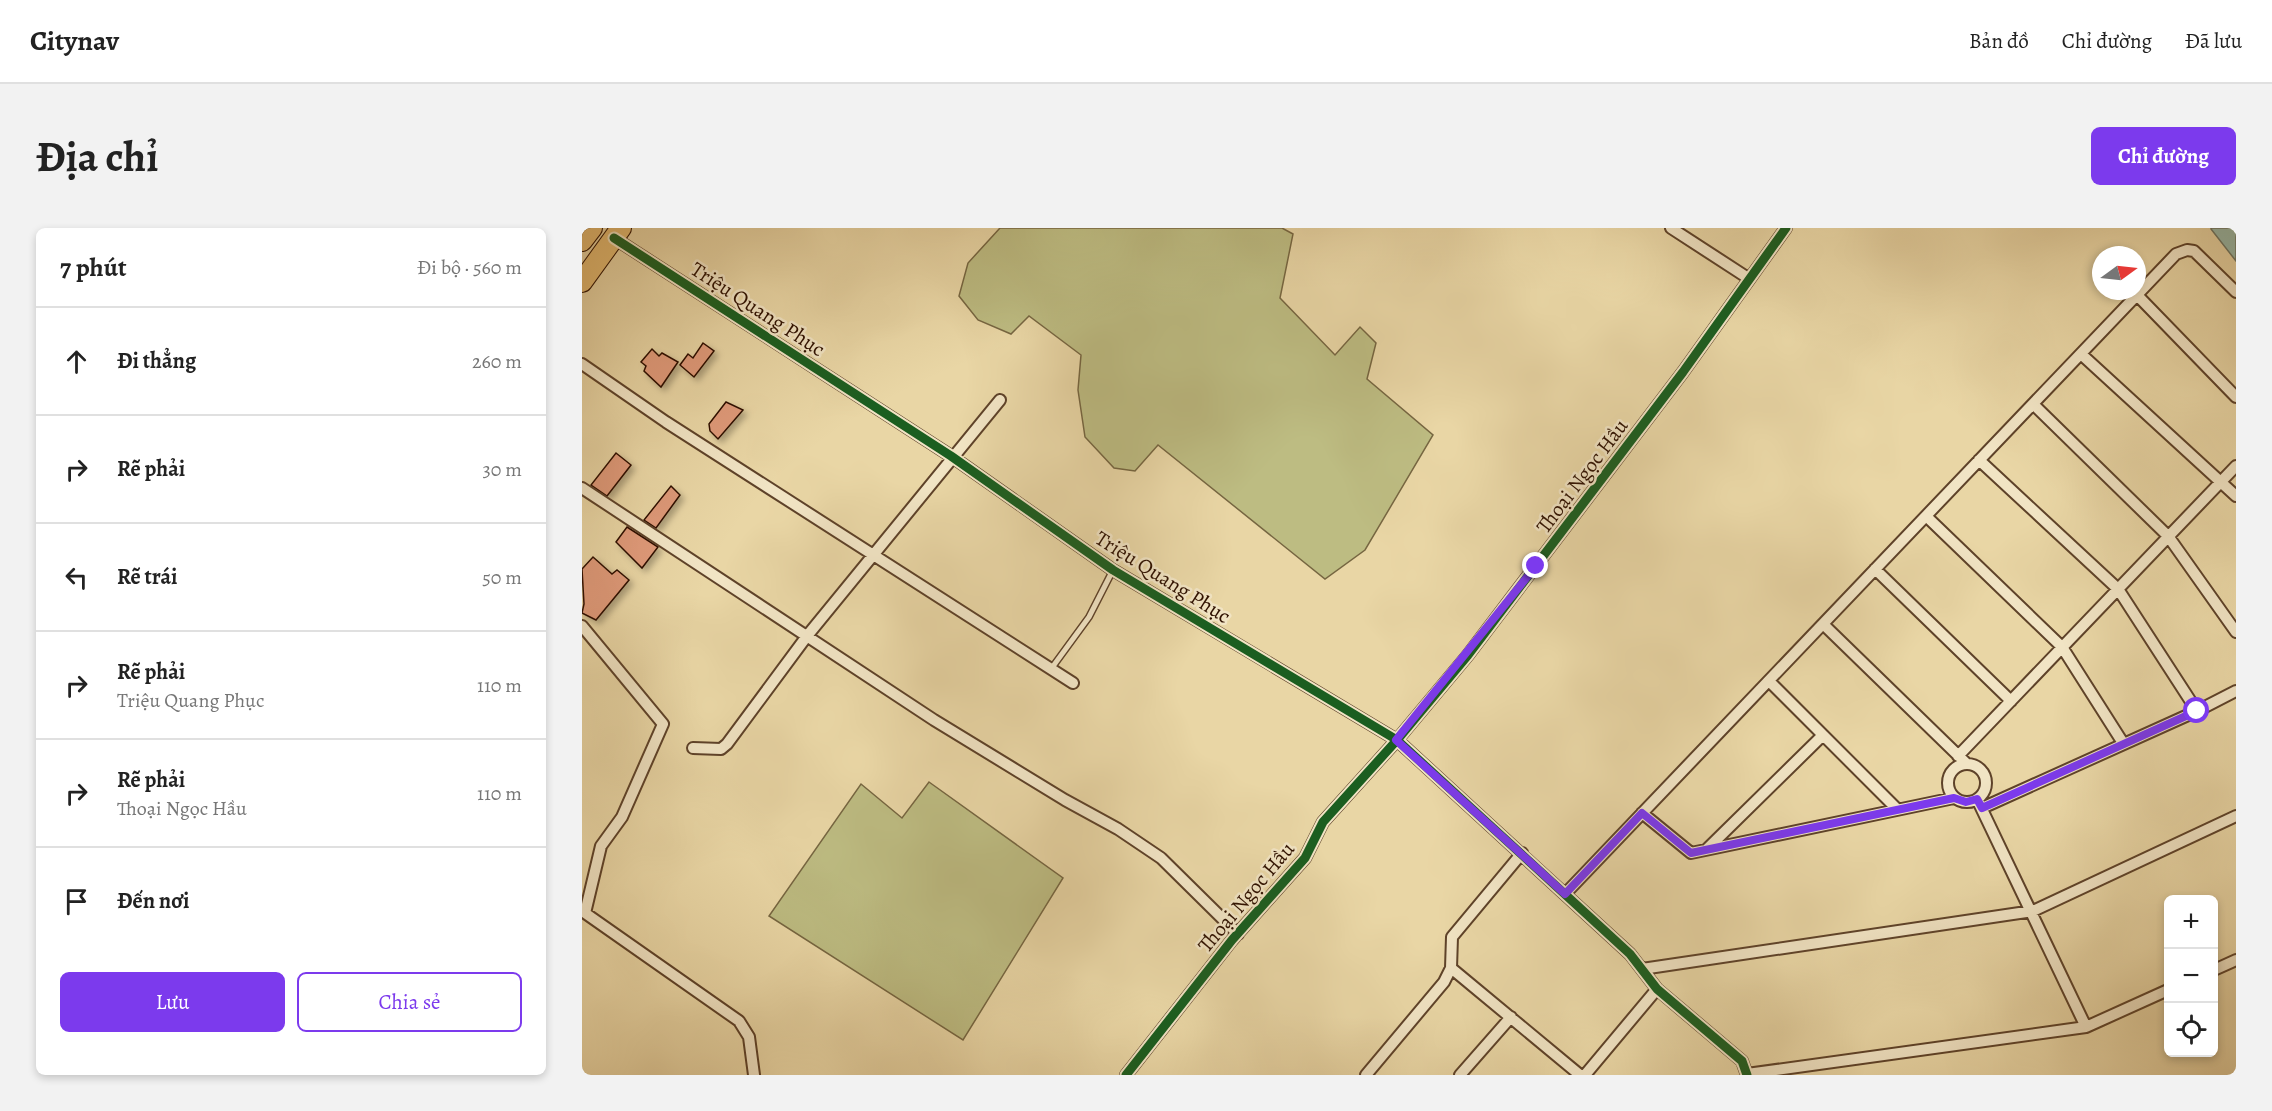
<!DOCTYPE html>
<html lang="vi">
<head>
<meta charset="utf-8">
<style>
  :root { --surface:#fff; --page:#f2f2f2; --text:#222; --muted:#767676; --line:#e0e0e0; --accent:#7c3aed }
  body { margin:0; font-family:Alegreya,serif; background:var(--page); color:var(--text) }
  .controls { position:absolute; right:18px; bottom:18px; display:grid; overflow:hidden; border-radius:9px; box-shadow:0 3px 9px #0003 }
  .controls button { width:54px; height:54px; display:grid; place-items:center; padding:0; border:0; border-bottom:2px solid var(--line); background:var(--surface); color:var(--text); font:30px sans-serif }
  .compass { position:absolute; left:1510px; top:18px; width:54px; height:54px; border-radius:50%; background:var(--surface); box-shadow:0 3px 9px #0003; rotate:75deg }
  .stop { position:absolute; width:18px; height:18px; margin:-14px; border:4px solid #7c3aed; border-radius:50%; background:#fff }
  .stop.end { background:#7c3aed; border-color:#fff; box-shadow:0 2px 6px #0008 }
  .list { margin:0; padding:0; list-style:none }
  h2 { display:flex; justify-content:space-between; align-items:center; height:78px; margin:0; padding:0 24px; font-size:26px }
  h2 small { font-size:20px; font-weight:400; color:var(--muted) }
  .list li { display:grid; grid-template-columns:39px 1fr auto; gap:18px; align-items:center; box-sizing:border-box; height:108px; padding:0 24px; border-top:2px solid var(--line) }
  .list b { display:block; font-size:22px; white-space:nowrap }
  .list p { margin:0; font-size:20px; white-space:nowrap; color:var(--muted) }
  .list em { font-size:20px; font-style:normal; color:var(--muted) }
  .actions { display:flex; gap:12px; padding:18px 24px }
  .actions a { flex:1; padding:14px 0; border:2px solid var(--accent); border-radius:9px; text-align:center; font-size:21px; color:var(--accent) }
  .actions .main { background:var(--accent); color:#fff }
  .icon { flex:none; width:33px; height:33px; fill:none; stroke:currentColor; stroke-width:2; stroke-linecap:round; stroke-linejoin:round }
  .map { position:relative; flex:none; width:1654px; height:847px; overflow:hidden; border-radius:9px }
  header { display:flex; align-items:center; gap:36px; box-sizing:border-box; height:84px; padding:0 30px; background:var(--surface); border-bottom:2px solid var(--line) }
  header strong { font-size:28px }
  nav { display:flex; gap:33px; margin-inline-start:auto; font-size:21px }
  .intro { display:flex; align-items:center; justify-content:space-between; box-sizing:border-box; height:144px; padding:0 36px }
  h1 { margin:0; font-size:42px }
  .button { padding:15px 27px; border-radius:9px; background:var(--accent); color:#fff; font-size:21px; font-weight:700 }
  main { display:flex; gap:36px; padding:0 36px }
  aside { flex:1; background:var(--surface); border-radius:9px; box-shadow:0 3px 9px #0003 }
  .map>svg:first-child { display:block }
  .green { fill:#bdbc82; stroke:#766641; stroke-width:1.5 }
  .water { fill:#97b9a9; stroke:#6d7665; stroke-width:1.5 }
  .building { fill:#df9a7a; stroke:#2f1100; stroke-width:1.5; filter:url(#shadow) }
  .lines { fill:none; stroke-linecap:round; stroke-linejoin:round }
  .lane-casing { stroke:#5e4229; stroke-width:8 }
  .street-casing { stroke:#5e4229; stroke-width:14 }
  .highway-casing { stroke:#2f1100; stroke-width:22 }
  .lane { stroke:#f1e4c4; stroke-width:5 }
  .street { stroke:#f1e4c4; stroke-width:10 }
  .highway { stroke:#e4bb72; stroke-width:20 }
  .cycleway-casing { stroke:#f1e4c4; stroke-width:13 }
  .cycleway { stroke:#1b5e20; stroke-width:9 }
  .route { stroke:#7c3aed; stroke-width:8 }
  .labels { text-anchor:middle; stroke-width:5; stroke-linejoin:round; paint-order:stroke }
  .street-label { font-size:21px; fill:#2f1100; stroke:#f1e4c4 }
</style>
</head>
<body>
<header>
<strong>Citynav</strong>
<nav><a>Bản đồ</a><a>Chỉ đường</a><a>Đã lưu</a></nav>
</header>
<div class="intro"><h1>Địa chỉ</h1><a class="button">Chỉ đường</a></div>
<main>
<aside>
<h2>7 phút<small>Đi bộ · 560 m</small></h2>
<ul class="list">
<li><svg class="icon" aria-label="ahead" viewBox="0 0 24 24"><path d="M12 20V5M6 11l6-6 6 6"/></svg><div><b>Đi thẳng</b></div><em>260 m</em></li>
<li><svg class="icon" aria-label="right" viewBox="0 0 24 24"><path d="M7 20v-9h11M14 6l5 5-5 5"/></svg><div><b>Rẽ phải</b></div><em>30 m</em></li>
<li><svg class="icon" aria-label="left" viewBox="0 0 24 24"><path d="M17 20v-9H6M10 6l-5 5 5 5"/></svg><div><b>Rẽ trái</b></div><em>50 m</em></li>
<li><svg class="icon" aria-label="right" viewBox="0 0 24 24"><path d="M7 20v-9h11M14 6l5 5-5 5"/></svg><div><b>Rẽ phải</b><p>Triệu Quang Phục</p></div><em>110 m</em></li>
<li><svg class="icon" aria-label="right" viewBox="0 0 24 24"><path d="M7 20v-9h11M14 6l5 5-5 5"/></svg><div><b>Rẽ phải</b><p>Thoại Ngọc Hầu</p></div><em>110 m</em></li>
<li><svg class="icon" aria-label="arrive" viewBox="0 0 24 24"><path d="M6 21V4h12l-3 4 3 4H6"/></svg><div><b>Đến nơi</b></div></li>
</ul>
<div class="actions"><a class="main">Lưu</a><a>Chia sẻ</a></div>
</aside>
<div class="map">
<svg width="1654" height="847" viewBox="0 0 1654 847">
  <defs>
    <filter id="shadow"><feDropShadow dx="4" dy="4" stdDeviation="3" flood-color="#0004"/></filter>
  </defs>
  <rect width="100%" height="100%" fill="#e9d6a5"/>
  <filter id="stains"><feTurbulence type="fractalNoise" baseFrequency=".00333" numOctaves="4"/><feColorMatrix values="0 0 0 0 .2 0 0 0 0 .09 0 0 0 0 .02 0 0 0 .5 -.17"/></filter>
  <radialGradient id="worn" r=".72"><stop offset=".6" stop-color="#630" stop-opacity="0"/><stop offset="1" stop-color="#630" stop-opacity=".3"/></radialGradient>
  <!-- green -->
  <path class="green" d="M418,0h282l11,6 -13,64 55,57 25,-28 16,16 -9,36 66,56 -68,115 -40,29 -167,-134 -23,26 -21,-3 -29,-31 -7,-47 3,-35 -52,-39 -18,18 -33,-14 -19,-24 9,-33z
    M347,554l134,96 -100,162 -194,-124 92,-132 41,34z"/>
  <!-- water -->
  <path class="water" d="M1629,0h25v33l-25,-32z"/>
  <!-- building -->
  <path class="building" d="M121,115l11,8 -20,26 -14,-12 8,-11 5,4z
    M70,121l7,7 3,-3 16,9 -17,25 -17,-16 2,-5 -5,-4z
    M144,174l17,8 -25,29 -8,-8 -1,-7z
    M34,225l15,12 -24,31 -16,-11z
    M89,258l9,9 -24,33 -12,-8z
    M45,299l31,20 -16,21 -26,-26z
    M11,329l19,17 5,-4 12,10 -33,40 -14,-7 2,-9 -2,-35z"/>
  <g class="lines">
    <!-- lane casing -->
    <g class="lane-casing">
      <path id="lane" d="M469,441l38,-52 24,-47"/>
    </g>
    <!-- street casing -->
    <g class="street-casing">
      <path id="street" d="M1089,0l77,50
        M32,10l337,218 162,114 284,170 233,214 27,35 85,72 5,14
        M1555,67l99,102
        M1499,126l155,142
        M0,136l84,58 407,261
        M1451,176l135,132 68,96
        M1397,232l139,129 79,122
        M0,260l352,232 131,80 53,29 43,29 77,76
        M1344,288l136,131 61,96
        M1293,341l136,132
        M1241,396l143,139
        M0,398l81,98 -41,93 -21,29 -16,67 154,108 10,16 5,38
        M1188,454l127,127
        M111,520l28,1 6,-5 80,-108 193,-236
        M1376,528l278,-290
        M1366 555a19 19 0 1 1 38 0a19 19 0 1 1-38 0Z
        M1395,571l109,228 82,-37
        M1400,580l215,-97 39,-20
        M1060,585l49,40 263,-55
        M1125,621l116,-114
        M983,666l611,-640 11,-4 7,1 42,41
        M869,740l129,107
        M1060,741l391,-58 203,-95
        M1632,742l22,-10
        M1165,846l339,-47
        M544,847l106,-135 73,-82 18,-36 74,-82 71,-85 215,-283 103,-144
        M784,847l78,-93 7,-14 1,-31 70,-84
        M878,847l51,-58
        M1003,847l72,-86"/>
    </g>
    <!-- highway casing -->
    <g class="highway-casing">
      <path id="highway" d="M0,13l10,-13
        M0,54l39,-54"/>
    </g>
    <!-- lane -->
    <use href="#lane" class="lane"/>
    <!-- street -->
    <use href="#street" class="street"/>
    <!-- highway -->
    <use href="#highway" class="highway"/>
    <!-- cycleway casing -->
    <g class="cycleway-casing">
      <path id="cycleway" d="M32,10l337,218 162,114 284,170 233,214 27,35 85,72 5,14
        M544,847l106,-135 73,-82 18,-36 74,-82 71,-85 215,-283 103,-144"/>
    </g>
    <!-- cycleway -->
    <use href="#cycleway" class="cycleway"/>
  </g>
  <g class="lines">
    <!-- route -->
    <path class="route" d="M954,338l-140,174 169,154 77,-81 49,40 263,-55 12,4 11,-3 5,9 215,-97"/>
  </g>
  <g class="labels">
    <!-- street labels -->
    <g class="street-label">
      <text transform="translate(176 81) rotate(33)" y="7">Triệu Quang Phục</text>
      <text transform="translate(1000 248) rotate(-53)" y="7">Thoại Ngọc Hầu</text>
      <text transform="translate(581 349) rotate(32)" y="7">Triệu Quang Phục</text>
      <text transform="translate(664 669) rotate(-50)" y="7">Thoại Ngọc Hầu</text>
    </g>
  </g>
  <rect width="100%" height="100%" filter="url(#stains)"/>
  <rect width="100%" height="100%" fill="url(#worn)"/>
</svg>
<div class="controls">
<button>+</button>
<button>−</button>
<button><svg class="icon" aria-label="locate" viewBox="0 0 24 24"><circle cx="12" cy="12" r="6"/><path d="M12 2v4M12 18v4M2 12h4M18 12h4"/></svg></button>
</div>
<svg class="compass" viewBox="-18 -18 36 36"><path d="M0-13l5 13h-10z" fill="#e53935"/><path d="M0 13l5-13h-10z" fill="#767676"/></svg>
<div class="stop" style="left:1615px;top:483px"></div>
<div class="stop end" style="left:954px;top:338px"></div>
</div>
</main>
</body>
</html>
